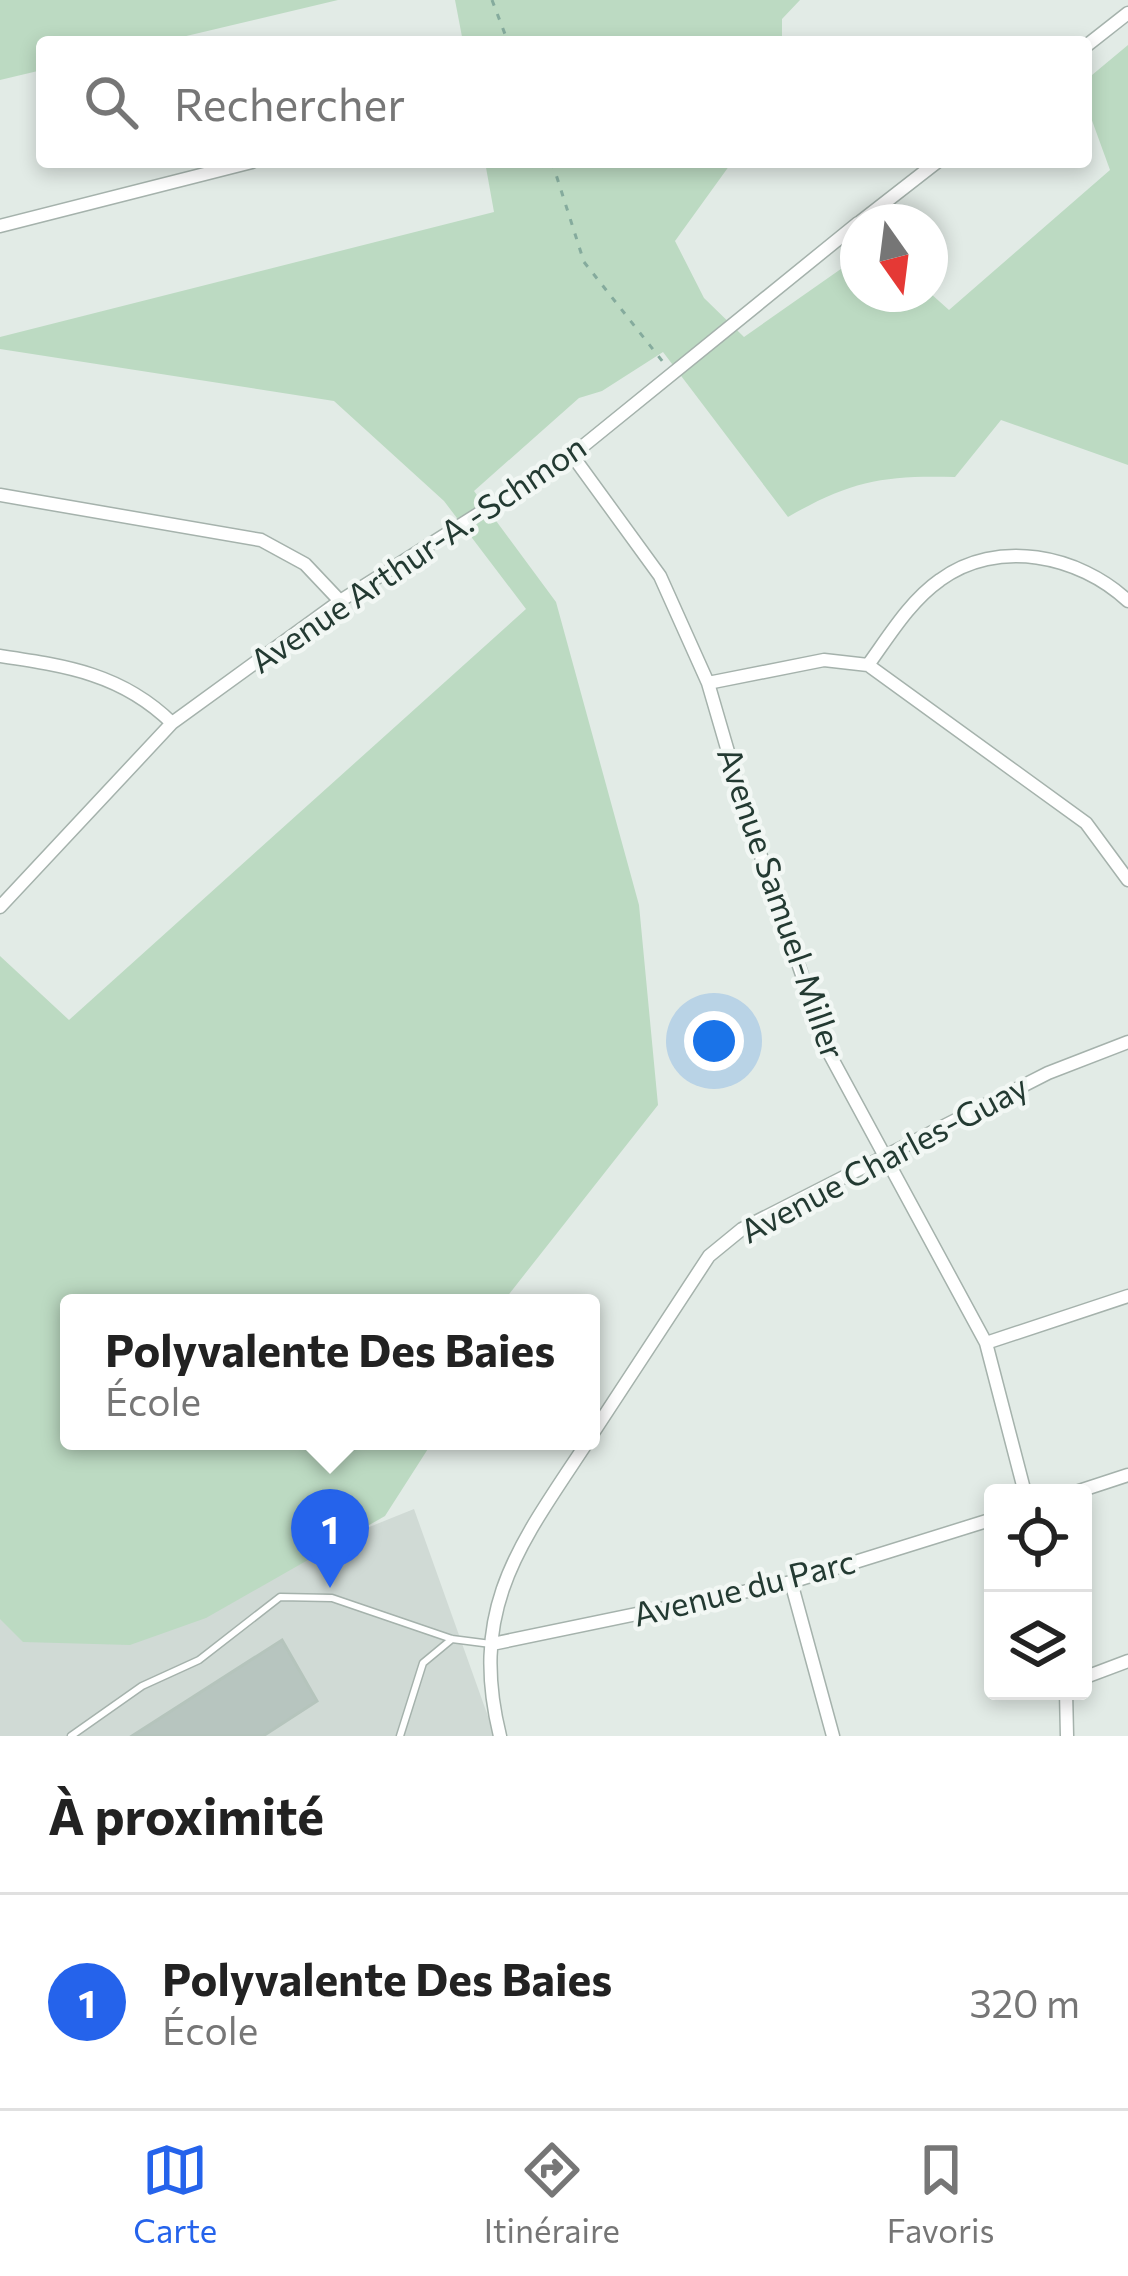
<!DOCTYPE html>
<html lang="fr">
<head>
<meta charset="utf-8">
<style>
  :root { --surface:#fff; --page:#f2f2f2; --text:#222; --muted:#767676; --line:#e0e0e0; --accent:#2563eb }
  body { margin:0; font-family:Commissioner,sans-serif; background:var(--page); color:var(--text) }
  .controls { position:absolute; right:36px; bottom:36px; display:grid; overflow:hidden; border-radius:12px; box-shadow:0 6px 18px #0003 }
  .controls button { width:108px; height:108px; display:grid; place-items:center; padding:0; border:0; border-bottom:3px solid var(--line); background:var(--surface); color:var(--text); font:60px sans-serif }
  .compass { position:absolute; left:840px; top:204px; width:108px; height:108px; border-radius:50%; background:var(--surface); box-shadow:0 6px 18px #0003; rotate:166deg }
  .you { position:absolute; left:714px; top:1041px; width:42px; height:42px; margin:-30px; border:9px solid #fff; border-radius:50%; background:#1a73e8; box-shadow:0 0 0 18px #1a73e833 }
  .badge { display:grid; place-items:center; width:78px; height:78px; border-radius:50%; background:var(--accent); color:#fff; font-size:39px; font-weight:700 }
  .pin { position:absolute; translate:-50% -99px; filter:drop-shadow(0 3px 6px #0008) }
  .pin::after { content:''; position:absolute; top:63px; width:42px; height:36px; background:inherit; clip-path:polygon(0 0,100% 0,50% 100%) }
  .popup { position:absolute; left:60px; top:1294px; width:540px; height:156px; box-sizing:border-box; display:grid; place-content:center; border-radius:12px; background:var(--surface); filter:drop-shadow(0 3px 9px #0005); font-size:39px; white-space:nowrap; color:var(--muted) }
  .popup b { font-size:45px; color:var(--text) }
  .popup::after { content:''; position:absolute; left:50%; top:100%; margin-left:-24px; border:24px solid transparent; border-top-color:var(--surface) }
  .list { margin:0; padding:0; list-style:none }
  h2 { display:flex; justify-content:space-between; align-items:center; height:156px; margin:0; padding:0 48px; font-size:51px }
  h2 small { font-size:39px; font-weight:400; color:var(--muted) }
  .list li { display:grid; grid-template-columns:78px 1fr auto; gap:36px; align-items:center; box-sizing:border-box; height:216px; padding:0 48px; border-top:3px solid var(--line) }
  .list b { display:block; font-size:45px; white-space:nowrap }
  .list p { margin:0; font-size:39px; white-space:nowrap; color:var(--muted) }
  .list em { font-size:39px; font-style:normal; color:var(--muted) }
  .icon { flex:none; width:66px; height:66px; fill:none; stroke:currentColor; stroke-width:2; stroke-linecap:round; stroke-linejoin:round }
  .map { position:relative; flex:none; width:1128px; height:1736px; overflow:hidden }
  .search { position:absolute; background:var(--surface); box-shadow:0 6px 18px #0003; left:36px; right:36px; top:36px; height:132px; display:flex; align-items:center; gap:30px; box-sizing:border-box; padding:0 42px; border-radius:12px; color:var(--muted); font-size:45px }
  .sheet { height:372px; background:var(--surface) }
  nav { display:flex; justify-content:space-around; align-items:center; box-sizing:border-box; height:168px; border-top:3px solid var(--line); background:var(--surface); font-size:33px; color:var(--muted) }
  nav a { display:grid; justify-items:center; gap:6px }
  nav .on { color:var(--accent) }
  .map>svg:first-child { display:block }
  .built { fill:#d0dad5 }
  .green { fill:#bcdac2 }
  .building { fill:#b7c5bf; stroke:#b5c4bc; stroke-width:3 }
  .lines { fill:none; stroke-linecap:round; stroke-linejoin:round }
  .lane-casing { stroke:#a5b2ac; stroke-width:9 }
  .street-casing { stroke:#a5b2ac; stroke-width:15 }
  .path { stroke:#85ab9d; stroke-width:3; stroke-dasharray:6 9; stroke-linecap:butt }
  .lane { stroke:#fff; stroke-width:6 }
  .street { stroke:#fff; stroke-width:12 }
  .labels { text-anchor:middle; stroke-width:9; stroke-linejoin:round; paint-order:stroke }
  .street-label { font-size:33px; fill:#233a32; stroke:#f2f7f4 }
</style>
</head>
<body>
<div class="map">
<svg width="1128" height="1736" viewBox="0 0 1128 1736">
  <rect width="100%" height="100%" fill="#e2ebe6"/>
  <!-- built -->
  <path class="built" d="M414,1509l81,227h-495v-192l108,88z"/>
  <!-- green -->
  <path class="green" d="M0,0h338l-177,42h-119v28l-42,10z
    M455,0h345l-18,19v23h-319z
    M1128,45v420l-127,-45 -46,57c-71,-2 -105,4 -167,40l-125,-165 -61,39 -23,7 -105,93 82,111 83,303 19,200 -156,198h-433v138h364l-48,75 -179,102 -76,27 -107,-3 -23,-23v-663l69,64 457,-411 -82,-108 -110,-100 -334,-52v-12l494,-125 -9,-50h247l-57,79 29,57 40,39 114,-80v37l72,-1 19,17 161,-140 -24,-66v-24z"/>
  <!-- building -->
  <path class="building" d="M282,1640l35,61 -54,35h-131z"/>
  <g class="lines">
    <!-- lane casing -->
    <g class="lane-casing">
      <path id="lane" d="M71,1736l71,-50 57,-26 81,-63 52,1 120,41 39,5
        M400,1736l23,-73 29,-24"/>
    </g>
    <!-- street casing -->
    <g class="street-casing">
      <path id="street" d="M1086,46l42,-33
        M860,222l77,-60
        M0,226l252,-64
        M572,455l88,121 48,107 37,127 84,243 157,290 39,150
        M0,495l261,45 44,24 35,37
        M0,656c67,10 122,18 172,67
        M868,665c21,-29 42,-64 72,-85 57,-42 139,-25 188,21
        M708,683l116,-23 44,5 218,158 42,57
        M0,907l172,-184 168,-122 232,-146 286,-232
        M986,1343l142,-47
        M591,1436l118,-180 33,-27 306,-156 80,-31
        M1073,1493l55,-18
        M791,1582l42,154
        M492,1644l299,-62 202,-63
        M1083,1678l45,-17
        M1066,1691l1,45
        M500,1736c-32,-130 21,-193 88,-295"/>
    </g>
    <!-- path -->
    <path class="path" d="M492,0l16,42
      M552,162l32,100 79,100"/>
    <!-- lane -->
    <use href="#lane" class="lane"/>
    <!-- street -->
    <use href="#street" class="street"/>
  </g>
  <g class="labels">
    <!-- street labels -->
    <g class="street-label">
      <text transform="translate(418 554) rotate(-34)" y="12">Avenue Arthur-A.-Schmon</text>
      <text transform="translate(781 903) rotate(71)" y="12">Avenue Samuel-Miller</text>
      <text transform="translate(884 1159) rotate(-28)" y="12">Avenue Charles-Guay</text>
      <text transform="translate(744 1588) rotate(-14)" y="12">Avenue du Parc</text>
    </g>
  </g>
</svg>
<div class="controls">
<button><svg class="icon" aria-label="locate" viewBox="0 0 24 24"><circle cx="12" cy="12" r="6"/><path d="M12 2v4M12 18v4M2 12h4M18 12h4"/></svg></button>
<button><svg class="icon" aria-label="layers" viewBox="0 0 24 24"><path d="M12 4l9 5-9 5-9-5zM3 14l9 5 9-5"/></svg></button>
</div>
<svg class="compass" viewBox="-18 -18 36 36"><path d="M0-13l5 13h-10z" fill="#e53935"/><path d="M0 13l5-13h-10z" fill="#767676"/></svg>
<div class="you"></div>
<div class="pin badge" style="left:330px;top:1588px">1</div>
<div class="popup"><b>Polyvalente Des Baies</b>École</div>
<div class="search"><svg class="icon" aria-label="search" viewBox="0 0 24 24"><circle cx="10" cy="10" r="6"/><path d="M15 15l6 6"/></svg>Rechercher</div>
</div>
<section class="sheet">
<h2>À proximité<small></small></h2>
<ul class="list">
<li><span class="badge">1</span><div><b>Polyvalente Des Baies</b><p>École</p></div><em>320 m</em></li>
</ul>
</section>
<nav>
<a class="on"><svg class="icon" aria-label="map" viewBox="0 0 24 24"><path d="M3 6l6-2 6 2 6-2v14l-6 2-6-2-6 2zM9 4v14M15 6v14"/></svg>Carte</a>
<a><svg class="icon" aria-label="directions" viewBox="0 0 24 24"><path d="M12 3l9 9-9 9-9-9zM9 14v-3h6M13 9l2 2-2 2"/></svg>Itinéraire</a>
<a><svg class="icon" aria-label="saved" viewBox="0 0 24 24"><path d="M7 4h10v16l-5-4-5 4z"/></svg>Favoris</a>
</nav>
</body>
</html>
